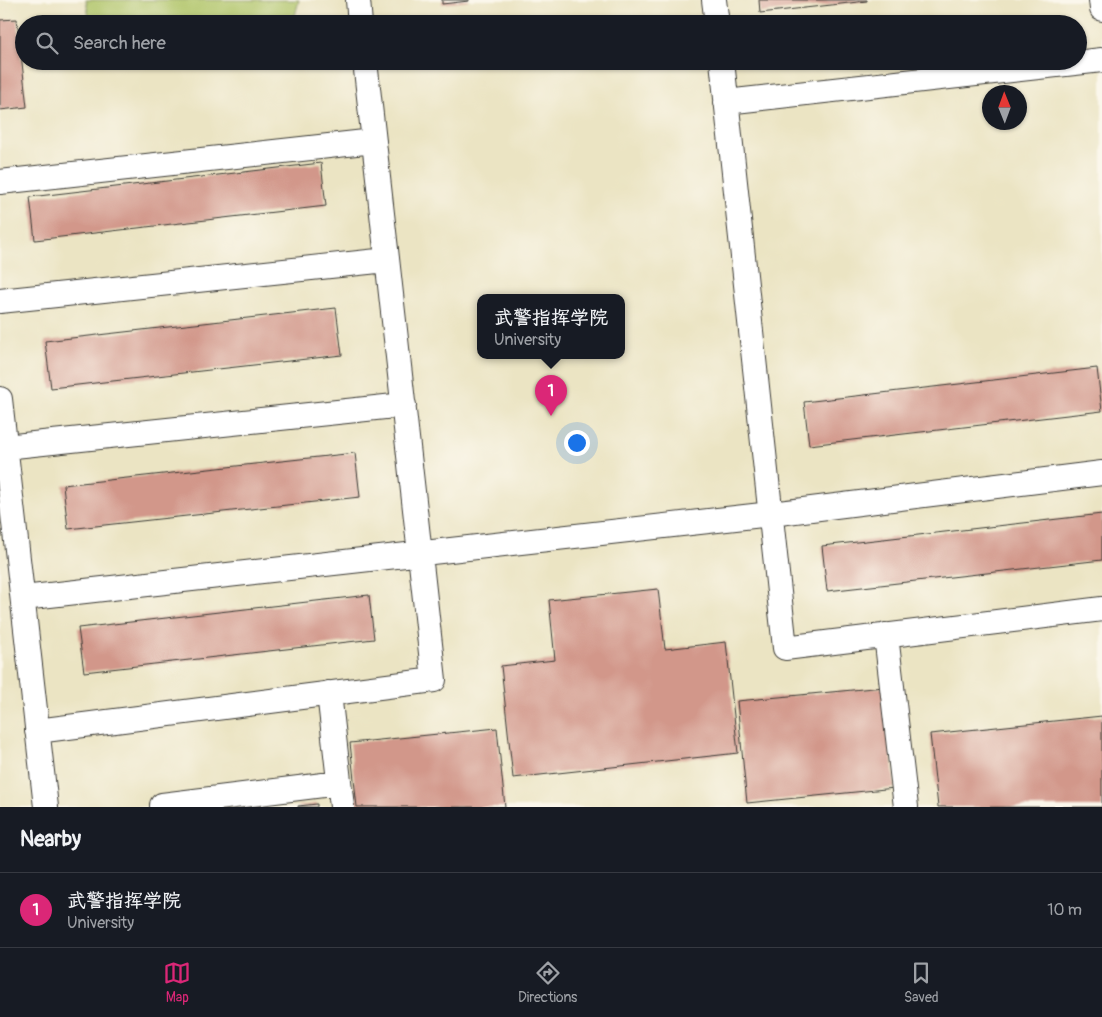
<!DOCTYPE html>
<html lang="en">
<head>
<meta charset="utf-8">
<style>
  :root { --surface:#171b24; --page:#242831; --text:#f1f3f6; --muted:#9ea1a6; --line:#363941; --accent:#db2777 }
  body { margin:0; font-family:Pangolin,"LXGW WenKai TC",sans-serif; background:var(--page); color:var(--text) }
  .compass { position:absolute; left:982px; top:85px; width:45px; height:45px; border-radius:50%; background:var(--surface); box-shadow:0 1px 4px #0004; rotate:359deg }
  .you { position:absolute; left:576px; top:442px; width:18px; height:18px; margin:-12px; border:4px solid #fff; border-radius:50%; background:#1a73e8; box-shadow:0 0 0 8px #1a73e833 }
  .badge { display:grid; place-items:center; width:32px; height:32px; border-radius:50%; background:var(--accent); color:#fff; font-size:16px; font-weight:700 }
  .pin { position:absolute; translate:-50% -41px; filter:drop-shadow(0 1px 2px #0008) }
  .pin::after { content:''; position:absolute; top:26px; width:18px; height:15px; background:inherit; clip-path:polygon(0 0,100% 0,50% 100%) }
  .popup { position:absolute; left:477px; top:294px; width:148px; height:65px; box-sizing:border-box; display:grid; place-content:center; border-radius:10px; background:var(--surface); filter:drop-shadow(0 1px 4px #0005); font-size:16px; white-space:nowrap; color:var(--muted) }
  .popup b { font-size:19px; color:var(--text) }
  .popup::after { content:''; position:absolute; left:50%; top:100%; margin-left:-10px; border:10px solid transparent; border-top-color:var(--surface) }
  .list { margin:0; padding:0; list-style:none }
  h2 { display:flex; justify-content:space-between; align-items:center; height:65px; margin:0; padding:0 20px; font-size:21px }
  h2 small { font-size:16px; font-weight:400; color:var(--muted) }
  .list li { display:grid; grid-template-columns:32px 1fr auto; gap:15px; align-items:center; box-sizing:border-box; height:75px; padding:0 20px; border-top:1px solid var(--line) }
  .list b { display:block; font-size:19px; white-space:nowrap }
  .list p { margin:0; font-size:16px; white-space:nowrap; color:var(--muted) }
  .list em { font-size:16px; font-style:normal; color:var(--muted) }
  .icon { flex:none; width:28px; height:28px; fill:none; stroke:currentColor; stroke-width:2; stroke-linecap:round; stroke-linejoin:round }
  .map { position:relative; flex:none; width:1102px; height:807px; overflow:hidden }
  .search { position:absolute; background:var(--surface); box-shadow:0 1px 4px #0004; left:15px; right:15px; top:15px; height:55px; display:flex; align-items:center; gap:12px; box-sizing:border-box; padding:0 18px; border-radius:28px; color:var(--muted); font-size:19px }
  .sheet { height:140px; background:var(--surface) }
  nav { display:flex; justify-content:space-around; align-items:center; box-sizing:border-box; height:70px; border-top:1px solid var(--line); background:var(--surface); font-size:14px; color:var(--muted) }
  nav a { display:grid; justify-items:center; gap:2px }
  nav .on { color:var(--accent) }
  .map>svg:first-child { display:block }
  .green { fill:#b0c569; stroke:#667042 }
  .building { fill:#d2978a }
  .lines { fill:none; stroke-linecap:round; stroke-linejoin:round }
  .minor-casing { stroke:#3b3a35; stroke-width:26 }
  .minor { stroke:#fff; stroke-width:24 }
</style>
</head>
<body>
<div class="map">
<svg width="1102" height="807" viewBox="0 0 1102 807">
  <rect width="100%" height="100%" fill="#fbf7ec"/>
  <filter id="ink" filterUnits="userSpaceOnUse"><feTurbulence type="fractalNoise" baseFrequency=".02" numOctaves="2"/><feDisplacementMap in="SourceGraphic" scale="10" xChannelSelector="R" yChannelSelector="G"/><feConvolveMatrix kernelMatrix="1 2 1 2 8 2 1 2 1" color-interpolation-filters="sRGB"/></filter>
  <filter id="wash" filterUnits="userSpaceOnUse"><feTurbulence type="fractalNoise" baseFrequency=".0096" numOctaves="4" result="noise"/><feDisplacementMap in="SourceGraphic" scale="20" xChannelSelector="R" yChannelSelector="G"/><feGaussianBlur stdDeviation="1.12" result="paint"/><feColorMatrix in="noise" values="0 0 0 0 0 0 0 0 0 0 0 0 0 0 0 0 0 1.4 0 .05"/><feComposite in="paint" operator="in"/></filter>
  <g filter="url(#wash)">
    <rect width="100%" height="100%" fill="#ebe4c3"/>
    <!-- green -->
    <path class="green" d="M86,0h213l-5,20 -32,4h-172z"/>
    <g id="blocks">
      <!-- building -->
      <path class="building" d="M442,0h27v1l-27,3z
        M759,0h108v1l-107,12z
        M17,19l10,88 -27,3v-90z
        M321,163l5,43 -291,34 -5,-43z
        M336,308l6,47 -291,33 -6,-47z
        M1097,368l5,43 -293,34 -5,-43z
        M355,453l5,44 -292,32 -5,-44z
        M1102,514v46l-275,31 -5,-45z
        M658,589l7,60 61,-7 12,111 -225,25 -12,-112 54,-6 -6,-60z
        M369,595l5,44 -290,33 -6,-44z
        M884,687l11,101 -148,15 -10,-102z
        M1102,716v91h-164l-8,-73z
        M497,728l8,79h-148l-7,-64z
        M317,804v3h-19v-1z"/>
    </g>
  </g>
  <g filter="url(#ink)">
    <use href="#blocks" fill-opacity="0" stroke="#3b3a35" stroke-width="1"/>
    <g class="lines">
      <!-- minor casing -->
      <g class="minor-casing">
        <path id="minor" d="M358,0l2,24
          M714,0l3,24
          M1101,0l1,9
          M722,61l63,587 317,-39
          M726,102l376,-42
          M0,182l374,-41
          M0,301l387,-41
          M0,399l46,408
          M5,447l399,-42
          M23,598l748,-84 331,-41
          M886,635l20,172
          M329,693l13,114
          M37,731l397,-51 -69,-619
          M162,807v-2l177,-22"/>
      </g>
      <!-- minor -->
      <use href="#minor" class="minor"/>
    </g>
  </g>
</svg>
<svg class="compass" viewBox="-18 -18 36 36"><path d="M0-13l5 13h-10z" fill="#e53935"/><path d="M0 13l5-13h-10z" fill="#9ea1a6"/></svg>
<div class="you"></div>
<div class="pin badge" style="left:551px;top:416px">1</div>
<div class="popup"><b>武警指挥学院</b>University</div>
<div class="search"><svg class="icon" aria-label="search" viewBox="0 0 24 24"><circle cx="10" cy="10" r="6"/><path d="M15 15l6 6"/></svg>Search here</div>
</div>
<section class="sheet">
<h2>Nearby<small></small></h2>
<ul class="list">
<li><span class="badge">1</span><div><b>武警指挥学院</b><p>University</p></div><em>10 m</em></li>
</ul>
</section>
<nav>
<a class="on"><svg class="icon" aria-label="map" viewBox="0 0 24 24"><path d="M3 6l6-2 6 2 6-2v14l-6 2-6-2-6 2zM9 4v14M15 6v14"/></svg>Map</a>
<a><svg class="icon" aria-label="directions" viewBox="0 0 24 24"><path d="M12 3l9 9-9 9-9-9zM9 14v-3h6M13 9l2 2-2 2"/></svg>Directions</a>
<a><svg class="icon" aria-label="saved" viewBox="0 0 24 24"><path d="M7 4h10v16l-5-4-5 4z"/></svg>Saved</a>
</nav>
</body>
</html>
